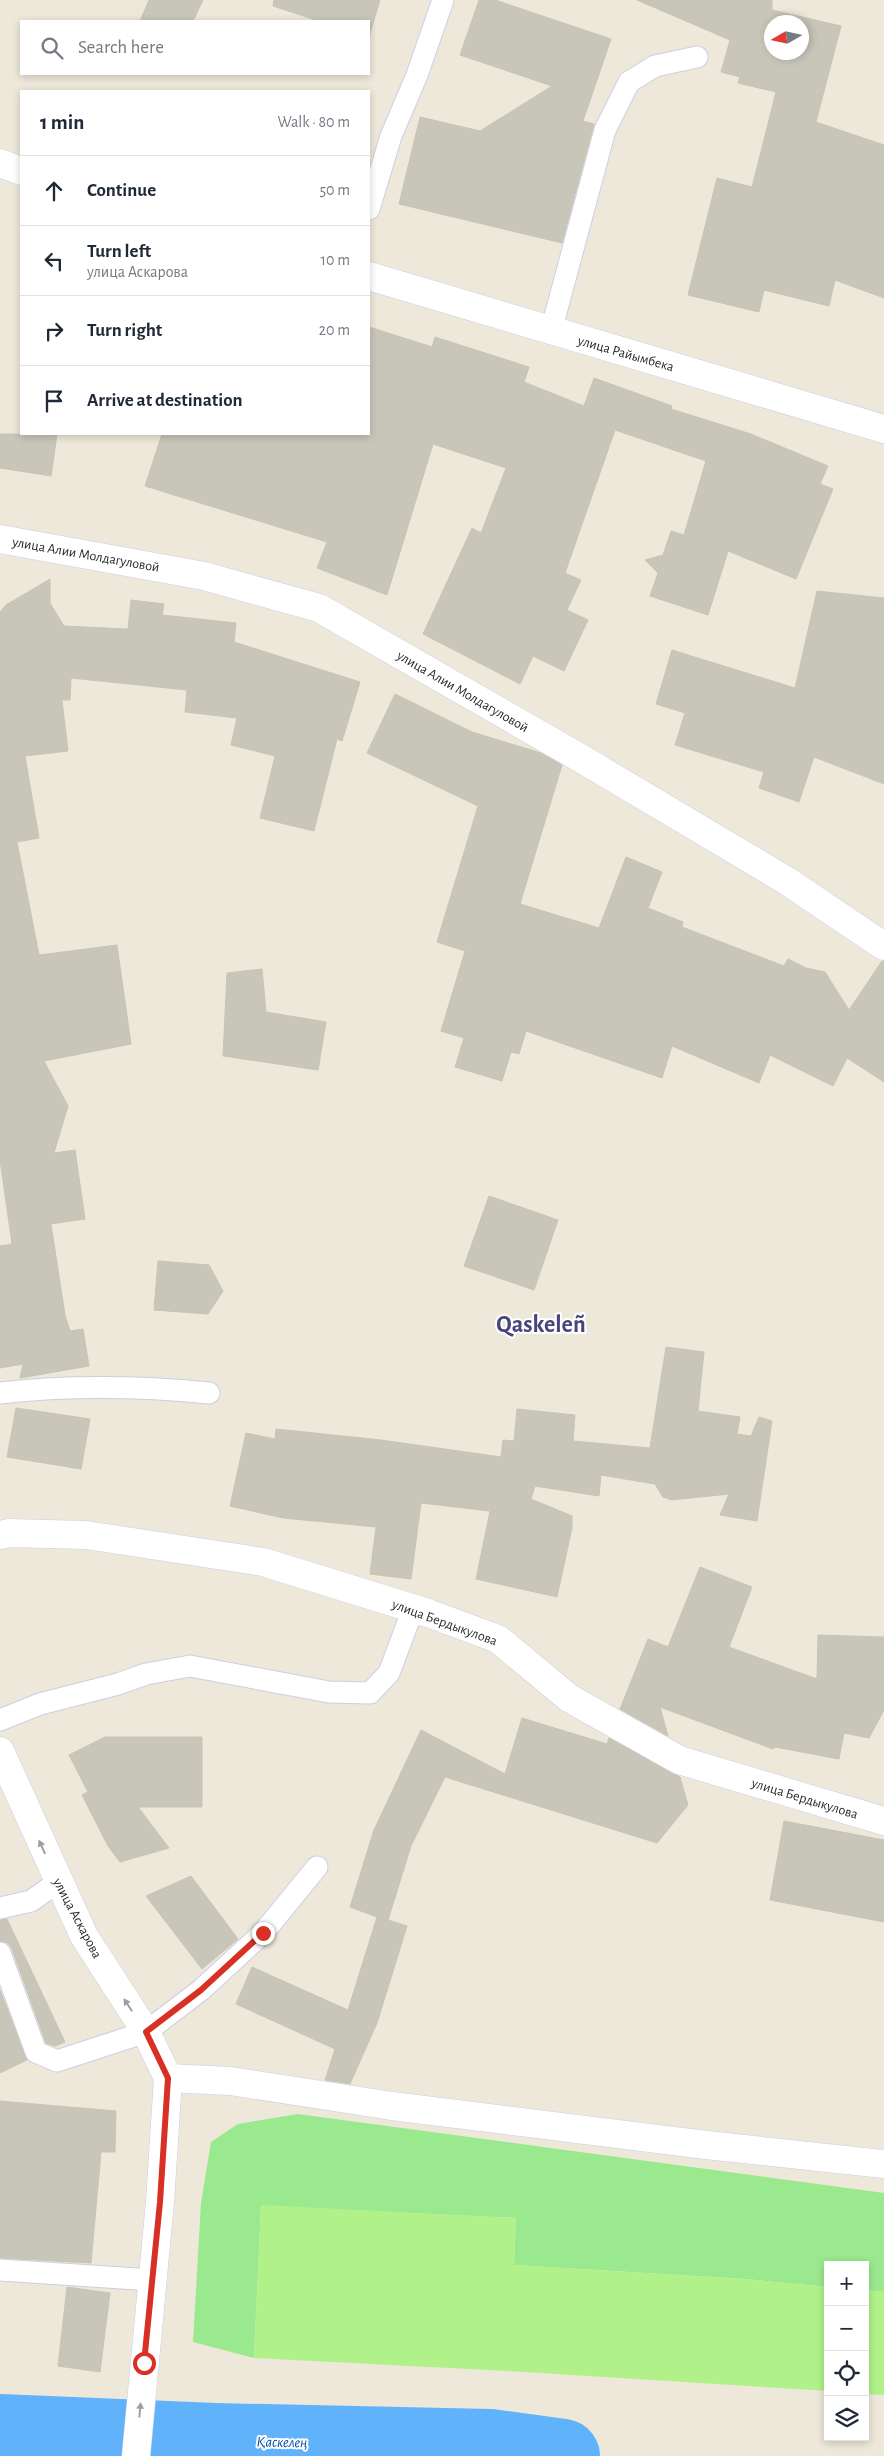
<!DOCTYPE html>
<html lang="en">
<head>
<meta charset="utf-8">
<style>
  :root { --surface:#fff; --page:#f2f2f3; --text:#1f2937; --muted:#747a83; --line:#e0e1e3 }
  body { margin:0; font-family:"Alegreya Sans",sans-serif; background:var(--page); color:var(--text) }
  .controls { position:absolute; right:15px; bottom:15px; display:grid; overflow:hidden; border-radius:0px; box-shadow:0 2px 8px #0003 }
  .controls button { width:45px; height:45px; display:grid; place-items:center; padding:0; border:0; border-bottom:1px solid var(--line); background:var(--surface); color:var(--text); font:25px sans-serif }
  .compass { position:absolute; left:764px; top:15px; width:45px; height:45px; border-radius:50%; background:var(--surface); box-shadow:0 2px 8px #0003; rotate:261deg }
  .stop { position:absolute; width:15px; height:15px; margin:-11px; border:4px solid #d93025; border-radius:50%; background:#fff }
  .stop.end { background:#d93025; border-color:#fff; box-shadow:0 1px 5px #0008 }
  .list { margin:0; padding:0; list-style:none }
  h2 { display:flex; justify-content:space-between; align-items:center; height:65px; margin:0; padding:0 20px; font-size:21px }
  h2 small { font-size:16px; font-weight:400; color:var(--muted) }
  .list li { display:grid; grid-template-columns:32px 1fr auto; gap:15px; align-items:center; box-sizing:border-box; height:70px; padding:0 20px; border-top:1px solid var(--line) }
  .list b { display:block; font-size:19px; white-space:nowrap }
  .list p { margin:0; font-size:16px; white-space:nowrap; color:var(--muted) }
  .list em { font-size:16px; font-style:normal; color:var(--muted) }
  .icon { flex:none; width:28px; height:28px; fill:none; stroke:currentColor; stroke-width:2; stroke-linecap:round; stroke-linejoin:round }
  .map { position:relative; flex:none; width:884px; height:2456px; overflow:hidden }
  .search { position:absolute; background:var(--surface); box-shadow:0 2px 8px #0003; left:20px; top:20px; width:350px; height:55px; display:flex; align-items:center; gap:12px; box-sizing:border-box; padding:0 18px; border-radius:0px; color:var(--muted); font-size:19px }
  .panel { position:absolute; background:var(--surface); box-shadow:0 2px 8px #0003; left:20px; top:90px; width:350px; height:345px; border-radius:0px }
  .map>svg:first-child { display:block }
  .green { fill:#9be98f }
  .pitch { fill:#b0f289 }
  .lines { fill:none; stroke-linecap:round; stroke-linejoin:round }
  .river { stroke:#60b2fa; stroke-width:74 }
  .building { fill:#c8c5b9; stroke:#c8c5b2; fill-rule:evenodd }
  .service-casing { stroke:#cecee4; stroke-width:23 }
  .minor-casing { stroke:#cecee4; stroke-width:29 }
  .tertiary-casing { stroke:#cecee4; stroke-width:29 }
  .secondary-casing { stroke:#cecee4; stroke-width:29 }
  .service { stroke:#fff; stroke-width:21 }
  .minor { stroke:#fff; stroke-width:28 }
  .tertiary { stroke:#fff; stroke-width:28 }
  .secondary { stroke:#fff; stroke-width:28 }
  .oneway { fill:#9f9f9f }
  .route { stroke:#d93025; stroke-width:6 }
  .labels { text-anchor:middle; stroke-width:4; stroke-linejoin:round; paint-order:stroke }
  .street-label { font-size:14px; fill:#292929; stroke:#fff }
  .water-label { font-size:15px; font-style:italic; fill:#004ba5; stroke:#fff }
  .town-label { font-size:24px; font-weight:bold; fill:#46457d; stroke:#fff }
</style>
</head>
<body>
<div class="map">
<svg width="884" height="2456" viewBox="0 0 884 2456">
  <rect width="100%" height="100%" fill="#ede8d9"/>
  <!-- green -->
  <path class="green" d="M298,2114l586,79v99l-19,-2v-25h-37v22l-83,-8 -231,-14 2,-47 -255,-12 -7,152 -61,-16 8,-139 10,-61 27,-18z"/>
  <!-- pitch -->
  <path class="pitch" d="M261,2205l255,13 -2,47 231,14 83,8v104l-320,-20 -254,-13z
    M865,2290l19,2v103l-19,-1z"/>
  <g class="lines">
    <!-- river -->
    <path class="river" d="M0,2431l215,9 275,6 73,10"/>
  </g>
  <!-- building -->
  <path class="building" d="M149,0h54l-10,21h-53z
    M274,0h106l-11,37v-16h-50l-46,-15z
    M479,0h16l116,39 -28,82 11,3 -32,119 -163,-39 21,-87 60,14 72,-45 -92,-31z
    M637,0h135v10l69,16 -25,96 68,23v153l-49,-18 -6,26 -65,-16 -5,22 -71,-17 29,-117 35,9 24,-95 -38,-9 2,-6 -19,-5 9,-32zM772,22h30v30h-30z
    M369,327l63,20 3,-10 94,30 -5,15 60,24 10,-28 78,28 -1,3 80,25 77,32 -8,18 13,5 -37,90 -68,-28 -20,64 -58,-19 8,-23 -13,-13 18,-5 8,-24 13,4 22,-74 -91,-31 -50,143 16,7 -14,30 21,10 -24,51 -31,-15 -13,28 -97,-50 49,-106 9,5 25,-65 -73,-24 -46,151 -70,-27 10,-26 -182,-56 17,-52h207z
    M0,434h57l-6,42 -51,-8z
    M50,579v24l14,23 64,3 3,-29 33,4 -2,11 74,8 -2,19 126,40 -18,59 -5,-2 -23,92 -54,-13 15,-62 -44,-11 6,-27 -52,-6 2,-22 -116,-12 -1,22h-8l6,51 -43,5 14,82 -22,4 22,113 78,-10 14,99 -87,17 24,45 -14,47 21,-3 10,69 -34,5 14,91 5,16 13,-2 6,37 -69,12 3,-14 -23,4v-122l12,-2 -12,-84v-548l6,-7z
    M817,591l67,7v186l-70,-27 -15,45 -40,-14 5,-16 -89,-27 10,-32 -29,-9 16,-54 123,38z
    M395,694l77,38 69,21 21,12 -42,139 79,24 27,-71 36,15 -14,36 35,14 -1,5 102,39 4,-7 18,9 19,4 24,38 33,-49h2v121l-37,-24 -14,28 -63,-31 -11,28 -87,-37 -10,32 -136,-47 -7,23 -8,-2 -9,29 -47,-14 9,-29 -23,-7 24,-80 -28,-9 41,-136 -111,-53z
    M262,969l4,43 60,10 -8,48 -95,-14 4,-83z
    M489,1196l69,24 -24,70 -70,-24z
    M158,1261l51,4 14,26 -15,23 -54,-4z
    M666,1347l38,5 -6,59 42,6 -3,17 14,2 8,-19 13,4 -15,100 -37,-6 9,-21 -57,6 -9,-3 -8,-13 -54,-9 -2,21 -64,-10 -4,13 41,17v12l-15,69 -81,-18 14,-68 -69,-8 -10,76 -41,-5 6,-47 -93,-9 -53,-12 16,-73 29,6 1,-10 105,11 120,17 2,-17 11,1 3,-32 58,6 -2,26 77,7z
    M16,1408l74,11 -9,50 -74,-12z
    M700,1567l52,20 -23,60 88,32 1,-44 66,2v73l-15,28 -25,-5 -5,26 -64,-12 -2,2 -113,-42 8,29 -48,-27 28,-70 20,8z
    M522,1718l85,26 2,-6 71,39 8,28 -31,38 -212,-66 -34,69 -23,74 19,6 -30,97 -27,61 -25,-4 10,-31 -99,-45 16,-37 96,43 29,-93 -27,-10 24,-77 47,-100 84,44z
    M105,1737h97v70h-64l31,41 -49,14 -12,-16 -26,-51 6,-3 -19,-37z
    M784,1821l100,19v82l-114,-22z
    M191,1876l47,63 -36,30 -56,-73z
    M7,1919l58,123 -10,4 -9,-3 -34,-94 -4,-6 -8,-2v-21z
    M0,1990l27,70 -27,13z
    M0,2101l116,10 -1,41h-14l-10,111 -91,-5z
    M67,2287l43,6 -10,79 -42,-6z"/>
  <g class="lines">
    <!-- service casing -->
    <g class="service-casing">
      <path id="service" d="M369,209l22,-73 26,-61 26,-75
        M551,331l54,-201 24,-48 26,-16 42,-9
        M0,1393c72,-8 137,-7 209,0
        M0,1720l40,-16 78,-20 28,-10 44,-8 139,26 41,1 19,-20 24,-64
        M0,1908l31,-7 27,-19
        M0,1953l36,99 21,9 89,-29 55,-42 62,-57 54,-66
        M0,2270l152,10"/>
    </g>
    <!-- minor casing -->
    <g class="minor-casing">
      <path id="minor" d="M0,539l204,37 115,32 263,151 205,122 97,65
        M0,1535l9,-2 77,2 177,27 165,51 70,26 71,59 110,62 205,61
        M168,2078l62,3 162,25 314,39 178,19"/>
    </g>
    <!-- tertiary casing -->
    <g class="tertiary-casing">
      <path id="tertiary" d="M0,163l21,8
        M369,276l515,153"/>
    </g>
    <!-- secondary casing -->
    <g class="secondary-casing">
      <path id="secondary" d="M0,1751l84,185 62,96 22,46 -8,124 -24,254"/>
    </g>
    <!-- service -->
    <use href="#service" class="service"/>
    <!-- minor -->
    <use href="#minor" class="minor"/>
    <!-- tertiary -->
    <use href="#tertiary" class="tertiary"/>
    <!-- secondary -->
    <use href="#secondary" class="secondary"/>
  </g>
  <!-- one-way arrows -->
  <defs><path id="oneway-solid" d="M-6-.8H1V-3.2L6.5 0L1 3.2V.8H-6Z" transform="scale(1.25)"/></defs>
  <g class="oneway">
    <use href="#oneway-solid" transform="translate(42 1847) rotate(-114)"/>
    <use href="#oneway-solid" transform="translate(128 2005) rotate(-123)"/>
    <use href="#oneway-solid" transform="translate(140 2410) rotate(-85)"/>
  </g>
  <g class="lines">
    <!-- route -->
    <path class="route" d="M144,2363l16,-161 8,-124 -22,-46 55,-42 62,-57"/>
  </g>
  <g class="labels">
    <!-- street labels -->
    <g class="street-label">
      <text transform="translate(626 353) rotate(16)" y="5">улица Райымбека</text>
      <text transform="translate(86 554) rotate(10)" y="5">улица Алии Молдагуловой</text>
      <text transform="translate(463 691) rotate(30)" y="5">улица Алии Молдагуловой</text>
      <text transform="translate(445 1622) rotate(20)" y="5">улица Бердыкулова</text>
      <text transform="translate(805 1798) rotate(17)" y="5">улица Бердыкулова</text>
      <text transform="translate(78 1918) rotate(62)" y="5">улица Аскарова</text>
    </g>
    <!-- water labels -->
    <g class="water-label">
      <text transform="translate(282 2442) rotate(1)" y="5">Қаскелең</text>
    </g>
    <!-- town labels -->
    <g class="town-label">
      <text x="541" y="1332">Qaskeleñ</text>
    </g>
  </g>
</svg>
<div class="controls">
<button>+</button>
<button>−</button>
<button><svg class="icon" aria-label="locate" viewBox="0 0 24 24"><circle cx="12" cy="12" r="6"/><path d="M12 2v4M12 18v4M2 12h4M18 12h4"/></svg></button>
<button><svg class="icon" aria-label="layers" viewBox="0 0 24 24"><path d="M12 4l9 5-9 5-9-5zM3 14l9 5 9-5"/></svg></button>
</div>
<svg class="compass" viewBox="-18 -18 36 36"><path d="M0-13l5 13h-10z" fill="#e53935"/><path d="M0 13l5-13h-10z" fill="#747a83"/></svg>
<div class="stop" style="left:144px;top:2363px"></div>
<div class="stop end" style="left:263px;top:1933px"></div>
<div class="search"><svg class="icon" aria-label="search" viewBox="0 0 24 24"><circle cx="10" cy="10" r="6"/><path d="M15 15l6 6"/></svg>Search here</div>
<section class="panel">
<h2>1 min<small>Walk · 80 m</small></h2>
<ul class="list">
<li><svg class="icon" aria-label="ahead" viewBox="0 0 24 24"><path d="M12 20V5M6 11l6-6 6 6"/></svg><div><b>Continue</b></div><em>50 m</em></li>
<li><svg class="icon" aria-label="left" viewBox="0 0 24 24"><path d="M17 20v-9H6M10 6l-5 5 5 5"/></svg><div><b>Turn left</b><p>улица Аскарова</p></div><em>10 m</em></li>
<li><svg class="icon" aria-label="right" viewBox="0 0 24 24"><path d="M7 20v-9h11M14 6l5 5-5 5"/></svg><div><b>Turn right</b></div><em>20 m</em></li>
<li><svg class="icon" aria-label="arrive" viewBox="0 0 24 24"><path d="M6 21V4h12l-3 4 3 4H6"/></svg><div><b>Arrive at destination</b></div></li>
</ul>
</section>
</div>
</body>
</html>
